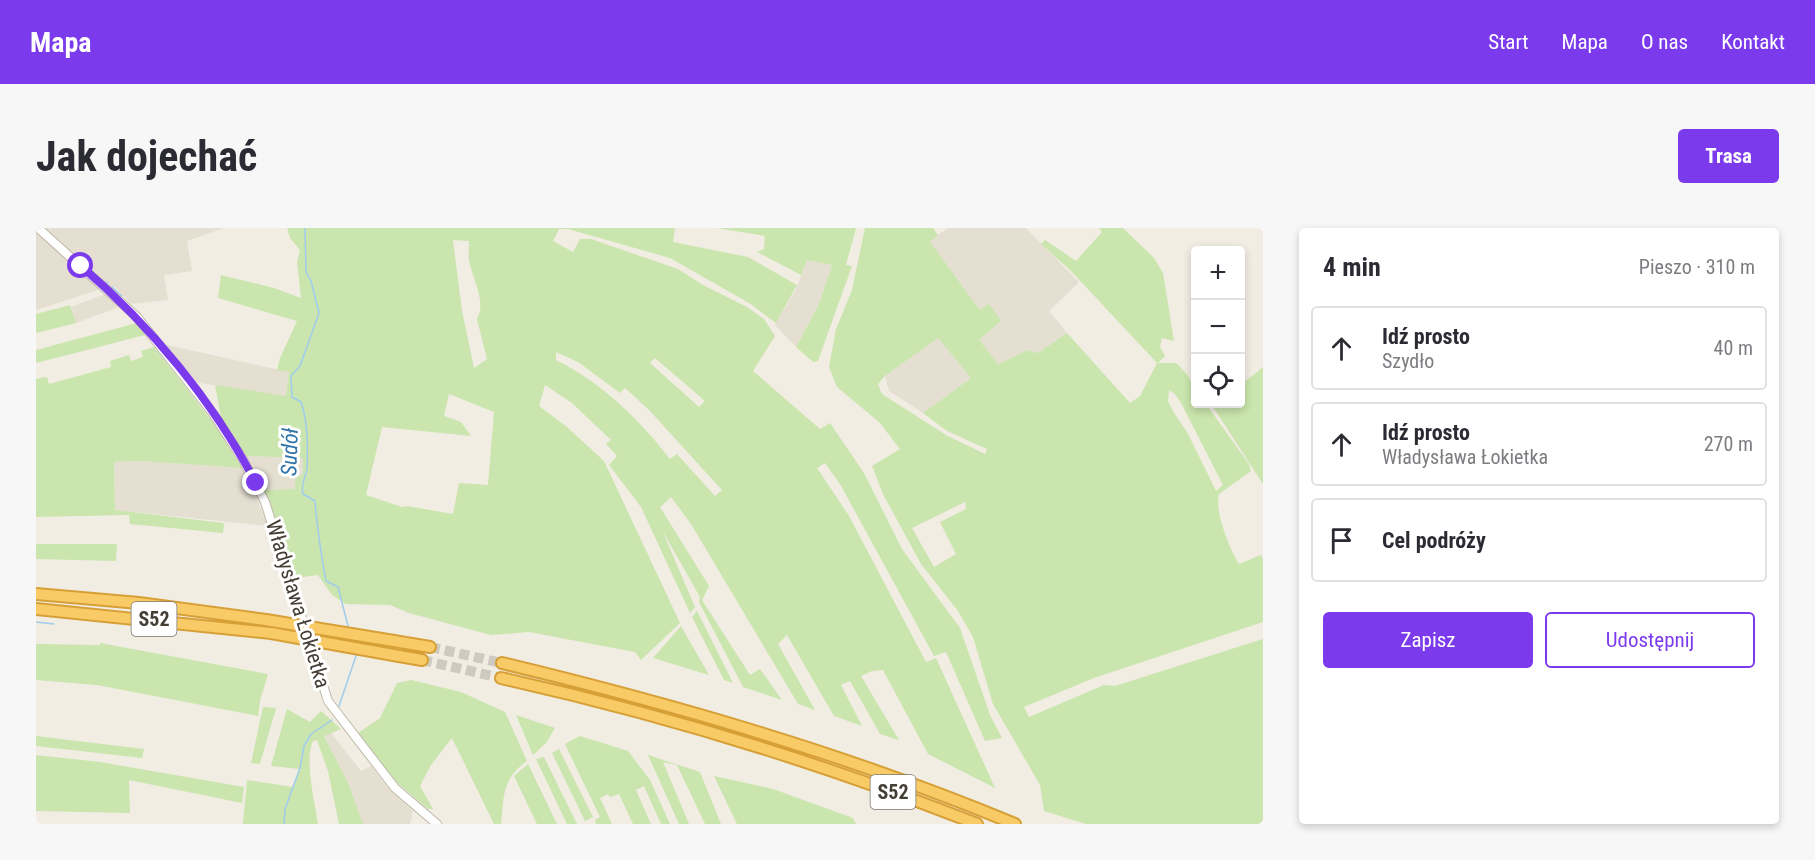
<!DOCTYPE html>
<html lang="pl">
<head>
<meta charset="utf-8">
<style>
  :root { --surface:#fff; --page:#f7f7f7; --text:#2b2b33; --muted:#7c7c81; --line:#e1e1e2; --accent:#7c3aed }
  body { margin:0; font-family:"Roboto Condensed",sans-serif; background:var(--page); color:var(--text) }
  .controls { position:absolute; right:18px; top:18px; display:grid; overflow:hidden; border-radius:6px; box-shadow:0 3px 9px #0003 }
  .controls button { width:54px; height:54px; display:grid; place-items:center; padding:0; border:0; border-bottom:2px solid var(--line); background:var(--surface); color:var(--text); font:30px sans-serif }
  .stop { position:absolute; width:18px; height:18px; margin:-14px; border:4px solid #7c3aed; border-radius:50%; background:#fff }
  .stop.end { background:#7c3aed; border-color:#fff; box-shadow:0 2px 6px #0008 }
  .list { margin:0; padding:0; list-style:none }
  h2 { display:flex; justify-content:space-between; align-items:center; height:78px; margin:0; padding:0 24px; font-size:26px }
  h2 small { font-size:20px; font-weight:400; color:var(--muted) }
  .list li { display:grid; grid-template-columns:39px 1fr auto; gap:18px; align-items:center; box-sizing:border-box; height:84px; margin:0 12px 12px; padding:0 12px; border:2px solid var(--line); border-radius:6px }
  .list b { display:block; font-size:22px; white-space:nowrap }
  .list p { margin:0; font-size:20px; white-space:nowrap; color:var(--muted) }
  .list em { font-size:20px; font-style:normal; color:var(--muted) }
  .actions { display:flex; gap:12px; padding:18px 24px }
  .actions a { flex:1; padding:14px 0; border:2px solid var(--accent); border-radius:6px; text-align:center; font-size:21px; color:var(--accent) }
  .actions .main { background:var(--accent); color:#fff }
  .icon { flex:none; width:33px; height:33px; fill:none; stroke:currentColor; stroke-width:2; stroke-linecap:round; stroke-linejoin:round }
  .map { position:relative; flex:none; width:1227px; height:596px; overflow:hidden; border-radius:6px }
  header { display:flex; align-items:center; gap:36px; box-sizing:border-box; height:84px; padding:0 30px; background:var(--accent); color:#fff }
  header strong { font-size:28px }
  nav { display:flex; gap:33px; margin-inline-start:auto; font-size:21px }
  .intro { display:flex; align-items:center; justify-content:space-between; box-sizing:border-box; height:144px; padding:0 36px }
  h1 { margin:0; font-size:42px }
  .button { padding:15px 27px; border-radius:6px; background:var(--accent); color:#fff; font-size:21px; font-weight:700 }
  main { display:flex; gap:36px; padding:0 36px }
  aside { flex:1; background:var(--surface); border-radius:6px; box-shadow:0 3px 9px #0003 }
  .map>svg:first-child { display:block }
  .residential { fill:#e5dfd2 }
  .green { fill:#cae5ad; fill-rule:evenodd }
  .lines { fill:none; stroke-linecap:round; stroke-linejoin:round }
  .stream { stroke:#a0cced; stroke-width:1.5 }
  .motorway-tunnel { stroke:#cecac0; stroke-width:10; stroke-dasharray:10 5; stroke-linecap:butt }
  .tertiary-casing { stroke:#bfb8a9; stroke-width:10 }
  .motorway-casing { stroke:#d7a037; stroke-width:14 }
  .tertiary { stroke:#fff; stroke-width:8 }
  .motorway { stroke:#f9cb67; stroke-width:10 }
  .motorway-bridge-casing { stroke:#d7a037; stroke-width:14; stroke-linecap:butt }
  .motorway-bridge { stroke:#f9cb67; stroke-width:10 }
  .route { stroke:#7c3aed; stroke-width:8 }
  .labels { text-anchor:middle; stroke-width:6; stroke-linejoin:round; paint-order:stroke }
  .shield { fill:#fff; stroke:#7b7771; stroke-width:1.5 }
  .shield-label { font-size:20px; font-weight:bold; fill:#433d34 }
  .street-label { font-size:21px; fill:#433d34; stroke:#fff }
  .water-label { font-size:22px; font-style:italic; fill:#3174aa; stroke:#fff }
</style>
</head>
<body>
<header>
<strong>Mapa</strong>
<nav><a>Start</a><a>Mapa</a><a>O nas</a><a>Kontakt</a></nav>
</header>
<div class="intro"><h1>Jak dojechać</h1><a class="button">Trasa</a></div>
<main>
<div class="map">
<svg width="1227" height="596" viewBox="0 0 1227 596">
  <rect width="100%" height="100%" fill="#f1ede3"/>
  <!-- residential -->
  <path class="residential" d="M5,0h183l-37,13 5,30 -28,4 4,25 -37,4 -16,-17h-6z
    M912,0h78l53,54 -30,29 18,22 -29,20 -10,-3 -30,14 -19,-24 22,-19 -21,-11 -51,-69z
    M0,4l30,23 35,34 -65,21z
    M771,32l25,5 -13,39 -23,43 -21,-22 21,-36z
    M69,66l14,13 -43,16 -5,-16z
    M902,110l33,40 -48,35 -34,-22 -4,-15z
    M127,116l126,28 -3,25 -92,-15z
    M210,228l57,2v17l-7,14 -32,1z
    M105,233l101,7 27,58 -154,-16 -1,-48z
    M295,505l30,38 10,-5 17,22 25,23 -3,13h-47l-15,-42 -24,-47z"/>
  <!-- green -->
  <path class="green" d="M251,0h388l-2,14 75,15 49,28 -21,38 -27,-20 -79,-45 -102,-29h-9l-6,12 20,11 7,-13h11l87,30 25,16 44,22 17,12 11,17 -22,35 67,58 10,-6 34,50 38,76 58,79 30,87 12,23 -17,3 -39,-89 -12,4 -94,-172 -15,-21 -8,5 32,48 77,146 10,-4 59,130 -67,-34 -45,-84 -11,1 -11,5 38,64 -19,-6 -30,-53 -9,4 21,41 -28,-10 -47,-81 -9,9 37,66 -17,-6 -107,-180 -20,-27 -11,10 49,79 -7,14 48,75 10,-6 22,31 -39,-13 -44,-85 1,-5 -38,-67 33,77 -5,6 -49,-106 -32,-42 8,-9 -11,-12 5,-4 -39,-37 -27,-18 -6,21 28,21 37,34 76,162 -39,37 -6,-8 -106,-20 -38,3 -82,-22 -19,-8 -44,-1 -14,-9 -14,-20 -24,3 -30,-88 31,-1 1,-13 7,-1v-17l-57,-2 -25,-38 -6,-33 71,11 3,-24 -12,-2 3,-12 17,-37 -79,-23 3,-23 53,13 27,10 -4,-36 3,-12 -10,-12zM417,12l16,1c0,6 -1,13 0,19 3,18 18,42 8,59l10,40 -13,9 -12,-57zM520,124l22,10 42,31 5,-5 24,22 73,80 -7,6 -38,-42 -7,5c-31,-40 -68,-76 -114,-99zM619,130l50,43 -6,6 -49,-44zM413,166l45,18 -6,73 -29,-2 -6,31 -46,-8 -5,1 -36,-12 16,-68 89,9 -10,-14 -17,-6z
    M681,0h139l-10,37 6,1 -34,95 -5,1 -17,-15 23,-43 13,-39 -25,-5 -6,15 -44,-23 7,-3 1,-13z
    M829,0h68l5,7 -8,7 50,68 9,-6 12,17 -22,19 19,24 30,-14 10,3 29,-20 63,70 10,-7 17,-33 -87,-93 -29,-26 4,-4 31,21 26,-29 -3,-4h24l31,30 9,15 11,68 -12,-3 -2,9 5,9 -7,7h18c13,11 20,24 20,41h10l43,60 2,7 -32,23c-5,18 11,55 20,70l22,-9 2,4v63l-169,56 -70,29 5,10 75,-32 11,1 148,-47v185h-177l-42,-13 -4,-26 -47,-81 -20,-67 -15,-26 -37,-47 -38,-70 -11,-28 28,-17 -21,-27 -42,-35 -8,-20 7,-38 16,-39zM902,110l33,40 -48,35 24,18 40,18 -2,5 -39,-19 -64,-41 -4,-10 7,-8zM1133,162l6,4 6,9 42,82 -7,6 -29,-59 -13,-19 -6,-12zM929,274l1,7 -26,13 16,32 -22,13 -22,-39z
    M34,77l6,18 -40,10v-19z
    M101,95l8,12 -109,28v-13z
    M118,119l58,74 30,47 -101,-7 -27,1 1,48 109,13 -1,10 -93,-9 -1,-9 -93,2v-138l11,-2 2,7 62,-17 -1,-6 19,-6 2,6 12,-4 -2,-6z
    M1227,139v117l-50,-77 2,-3h25l1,-19z
    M0,316h81l-1,17 -80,-2z
    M661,383l36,72 -9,-3 -32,-63z
    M645,398l28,49 -56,-17z
    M64,415l168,31 -8,27 -2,15 -161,-31 -61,-5v-36l64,1z
    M375,452l50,12 44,20 22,49c-25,18 -23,34 -26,63h-7l-42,-86 -21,27 -11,21 13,23h-5l-35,-30 -35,-46 22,-15 17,-35z
    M227,479l13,1 -16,56 -9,-1z
    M251,481l23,13 11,-11 20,18 -17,7 24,46 15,42h-24l-11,-53 -11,-31 -4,1c-9,18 2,62 5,83h-75l4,-44 46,7 6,-18 -28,-3z
    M480,487l39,13 -9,15 -13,12z
    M0,508l108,13 -2,9 -106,-12z
    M544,508l48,15 22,29 20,44h-9l-17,-38 -8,4 15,34h-18l-14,-30 -9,3 -2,-3 -8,4 12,26h-16l-1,-4 5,-3 -35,-73z
    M523,521l34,68 -8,4 -33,-68z
    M0,527l64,7 144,25 -2,16 -113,-23 1,33 -94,-2z
    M612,527l52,17 21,52h-16l-28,-59 -14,-3 26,62h-10z
    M508,529l33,67h-10l-31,-65z
    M492,536l29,60h-20l-23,-48z
    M678,548l59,13 80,29 3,6h-119z"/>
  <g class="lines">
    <!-- stream -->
    <path class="stream" d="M269,0l1,44 5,9 8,32 -19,53 -9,10 1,21 9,5c7,20 7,43 6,65 0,10 -7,15 -4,27l12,7c2,27 6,53 11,80l12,6 11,43
      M69,54l3,1
      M76,59l10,9
      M0,394l18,2
      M303,478l18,-53
      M248,596l1,-15 15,-41 4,-22 7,-12 21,-14"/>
    <!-- motorway-tunnel -->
    <path class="motorway-tunnel" d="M394,419l72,16
      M386,432l79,18"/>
    <!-- tertiary casing -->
    <g class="tertiary-casing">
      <path id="tertiary" d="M2,0l99,89 75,95 30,46 23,44 63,199 67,87 42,36"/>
    </g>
    <!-- motorway casing -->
    <g class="motorway-casing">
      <path id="motorway" d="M0,366l103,9 127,17
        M0,381l235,24
        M358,413l36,6
        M363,428l23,4
        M466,435c175,42 347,92 513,161
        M465,450c162,36 321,85 476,146"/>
    </g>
    <!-- tertiary -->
    <use href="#tertiary" class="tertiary"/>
    <!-- motorway -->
    <use href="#motorway" class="motorway"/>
    <!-- motorway-bridge casing -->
    <g class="motorway-bridge-casing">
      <path id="motorway-bridge" d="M230,392l128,21
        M235,405l128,23"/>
    </g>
    <!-- motorway-bridge -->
    <use href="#motorway-bridge" class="motorway-bridge"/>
  </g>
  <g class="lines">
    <!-- route -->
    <path class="route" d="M45,38c70,60 132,135 175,217"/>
  </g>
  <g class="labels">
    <!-- shield labels -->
    <g class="shield">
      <rect x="95.5" y="374" width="45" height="34" rx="4.5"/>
      <rect x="834.5" y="547" width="45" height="34" rx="4.5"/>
    </g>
    <g class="shield-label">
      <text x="118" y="398">S52</text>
      <text x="857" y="571">S52</text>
    </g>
    <!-- street labels -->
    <g class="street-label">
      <text transform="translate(262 376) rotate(73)" y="7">Władysława Łokietka</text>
    </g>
    <!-- water labels -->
    <g class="water-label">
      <text transform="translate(253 224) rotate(-88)" y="8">Sudół</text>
    </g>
  </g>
</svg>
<div class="controls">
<button>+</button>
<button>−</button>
<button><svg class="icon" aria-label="locate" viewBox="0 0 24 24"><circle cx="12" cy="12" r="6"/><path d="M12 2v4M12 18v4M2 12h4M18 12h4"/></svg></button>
</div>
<div class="stop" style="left:45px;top:38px"></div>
<div class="stop end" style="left:220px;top:255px"></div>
</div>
<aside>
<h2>4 min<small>Pieszo · 310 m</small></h2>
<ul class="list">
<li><svg class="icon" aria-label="ahead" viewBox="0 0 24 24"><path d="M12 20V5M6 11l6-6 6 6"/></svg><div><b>Idź prosto</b><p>Szydło</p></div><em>40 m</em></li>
<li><svg class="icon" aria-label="ahead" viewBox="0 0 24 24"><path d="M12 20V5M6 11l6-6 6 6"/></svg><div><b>Idź prosto</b><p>Władysława Łokietka</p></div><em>270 m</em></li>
<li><svg class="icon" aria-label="arrive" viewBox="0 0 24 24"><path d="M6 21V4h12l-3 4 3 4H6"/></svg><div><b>Cel podróży</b></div></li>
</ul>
<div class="actions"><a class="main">Zapisz</a><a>Udostępnij</a></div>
</aside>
</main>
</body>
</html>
